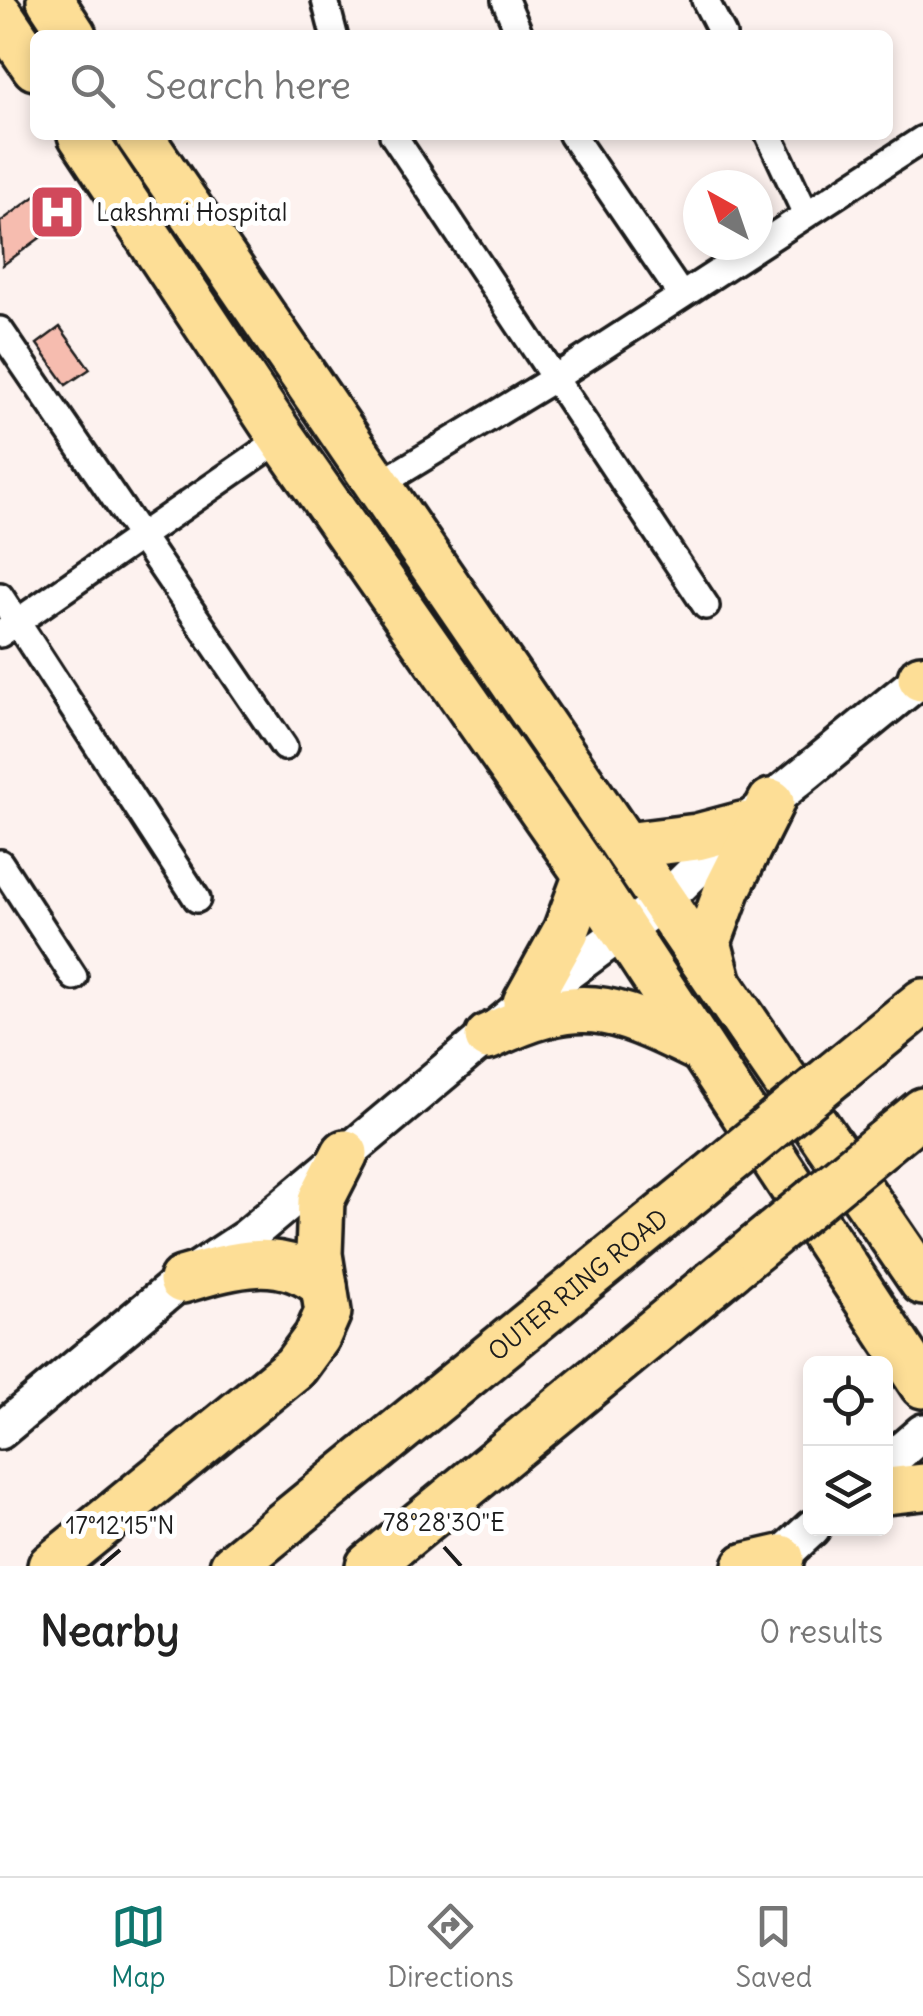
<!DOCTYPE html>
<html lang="en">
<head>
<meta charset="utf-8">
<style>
  :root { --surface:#fff; --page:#f2f2f2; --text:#222; --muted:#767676; --line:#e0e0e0; --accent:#0f766e }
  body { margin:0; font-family:Delius,sans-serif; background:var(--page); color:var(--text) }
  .controls { position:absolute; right:30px; bottom:30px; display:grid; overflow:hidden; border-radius:15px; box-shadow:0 5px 15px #0003 }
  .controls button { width:90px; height:90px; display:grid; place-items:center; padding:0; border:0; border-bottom:2px solid var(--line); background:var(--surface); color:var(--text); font:50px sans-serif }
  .compass { position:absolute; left:683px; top:170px; width:90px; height:90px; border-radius:50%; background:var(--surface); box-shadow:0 5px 15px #0003; rotate:320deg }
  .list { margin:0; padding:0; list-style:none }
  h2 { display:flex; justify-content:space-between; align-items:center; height:130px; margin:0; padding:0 40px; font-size:42px }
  h2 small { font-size:32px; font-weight:400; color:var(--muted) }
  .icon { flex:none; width:55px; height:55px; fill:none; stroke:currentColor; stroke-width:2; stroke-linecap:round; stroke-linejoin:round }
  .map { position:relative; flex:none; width:923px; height:1566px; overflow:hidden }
  .search { position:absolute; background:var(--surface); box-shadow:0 5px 15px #0003; left:30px; right:30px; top:30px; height:110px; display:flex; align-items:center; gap:25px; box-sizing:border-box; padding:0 35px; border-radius:15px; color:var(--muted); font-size:38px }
  .sheet { height:310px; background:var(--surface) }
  nav { display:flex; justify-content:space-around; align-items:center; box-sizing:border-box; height:140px; border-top:2px solid var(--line); background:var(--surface); font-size:28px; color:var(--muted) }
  nav a { display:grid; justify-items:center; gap:5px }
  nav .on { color:var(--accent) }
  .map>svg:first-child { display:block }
  .building { fill:#f6bcaf; stroke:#1c1c1c; stroke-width:2.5 }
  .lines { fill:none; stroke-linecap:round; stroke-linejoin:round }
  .street-casing { stroke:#1c1c1c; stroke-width:32 }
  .secondary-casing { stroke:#1c1c1c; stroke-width:42 }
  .highway-casing { stroke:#1c1c1c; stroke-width:52 }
  .street { stroke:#fff; stroke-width:25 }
  .secondary { stroke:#fff; stroke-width:35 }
  .highway { stroke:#fdde96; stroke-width:45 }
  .highway-bridge-casing { stroke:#1c1c1c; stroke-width:52; stroke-linecap:butt }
  .highway-bridge { stroke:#fdde96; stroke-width:45 }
  .ticks { fill:none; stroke:#1c1c1c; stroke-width:4 }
  .labels { text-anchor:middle; stroke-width:10; stroke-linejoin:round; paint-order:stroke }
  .poi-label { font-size:25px; fill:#1c1c1c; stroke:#fff; text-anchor:start }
  .street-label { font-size:25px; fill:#1c1c1c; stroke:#fff }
  .ticks-label { font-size:25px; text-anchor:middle; fill:#1c1c1c; stroke:#fff; stroke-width:10; stroke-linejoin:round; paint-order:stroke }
</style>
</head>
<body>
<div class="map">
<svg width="923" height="1566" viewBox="0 0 923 1566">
  <rect width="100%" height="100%" fill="#fdf2ef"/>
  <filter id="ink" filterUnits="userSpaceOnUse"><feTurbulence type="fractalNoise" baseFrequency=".01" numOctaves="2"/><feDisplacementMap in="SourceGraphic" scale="20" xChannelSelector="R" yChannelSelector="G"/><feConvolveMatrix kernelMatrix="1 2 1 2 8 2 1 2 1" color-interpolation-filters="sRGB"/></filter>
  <g filter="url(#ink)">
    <!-- building -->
    <path class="building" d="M48,187l22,29 -67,49 -3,-43z
      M60,327l30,42 -24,16 -29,-41z"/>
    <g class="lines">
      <!-- street casing -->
      <g class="street-casing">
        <path id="street" d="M325,0l9,35
          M505,0l15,35
          M705,0l18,35
          M393,135l313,471
          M572,135l109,160
          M769,135l37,79
          M0,330l284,417
          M377,486l178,-108 368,-239
          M0,596l197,303
          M0,634l282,-196
          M0,863l74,114"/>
      </g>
      <!-- secondary casing -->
      <g class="secondary-casing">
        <path id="secondary" d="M0,1431l182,-151 65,-43 279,-234 139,-103 77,-75 181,-148
          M886,1464l37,-32
          M771,1566l41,-38"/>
      </g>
      <!-- highway casing -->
      <g class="highway-casing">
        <g id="highway">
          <path d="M50,0l23,35"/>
          <path d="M0,15l35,52"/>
          <path d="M81,135l201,303 305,437 336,510"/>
          <path d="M139,135l784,1147"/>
          <path d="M921,678h2"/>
          <path d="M625,846l72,-9 45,-12"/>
          <path d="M718,980l-10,-38 20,-54 43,-86"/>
          <path d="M526,1003l40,-72 21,-56"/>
          <path d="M488,1037c91,-43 121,-33 210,11"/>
          <path d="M835,1074l88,-72"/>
          <path d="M884,1143l39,-32"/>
          <path d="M182,1280c50,-15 98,-31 142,6"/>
          <path d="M886,1491l37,-4"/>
          <path d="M51,1566l244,-199 22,-30 11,-25 -9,-58 2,-54 24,-47"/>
          <path id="s1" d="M233,1566l476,-388"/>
          <path d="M369,1566l387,-318"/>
          <path d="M746,1566l35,-8"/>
        </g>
      </g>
      <!-- street -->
      <use href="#street" class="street"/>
      <!-- secondary -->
      <use href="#secondary" class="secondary"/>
      <!-- highway -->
      <use href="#highway" class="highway"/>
      <!-- highway-bridge casing -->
      <g class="highway-bridge-casing">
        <path id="highway-bridge" d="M709,1178l126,-104
          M756,1248l128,-105"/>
      </g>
      <!-- highway-bridge -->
      <use href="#highway-bridge" class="highway-bridge"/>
    </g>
  </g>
  <!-- ticks -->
  <path class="ticks" d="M444,1547l17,19M101,1566l19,-16"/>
  <!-- icons -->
  <defs>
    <g id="hospital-square" transform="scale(2.875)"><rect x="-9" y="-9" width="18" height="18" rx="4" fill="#d1495b" stroke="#fff"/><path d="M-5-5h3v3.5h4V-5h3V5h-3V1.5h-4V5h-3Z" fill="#fff"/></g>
  </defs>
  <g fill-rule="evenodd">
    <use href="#hospital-square" x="57" y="212"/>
  </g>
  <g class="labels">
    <!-- poi labels -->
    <g class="poi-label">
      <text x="96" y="221">Lakshmi Hospital</text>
    </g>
    <!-- street labels -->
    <g class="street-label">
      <text dy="9" stroke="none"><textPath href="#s1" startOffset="445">OUTER RING ROAD</textPath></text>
    </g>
  </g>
  <g class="ticks-label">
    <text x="444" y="1531">78°28'30"E</text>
    <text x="120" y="1534">17°12'15"N</text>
  </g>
</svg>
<div class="controls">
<button><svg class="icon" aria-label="locate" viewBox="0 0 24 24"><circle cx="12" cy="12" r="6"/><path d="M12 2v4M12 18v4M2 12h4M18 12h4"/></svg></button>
<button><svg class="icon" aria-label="layers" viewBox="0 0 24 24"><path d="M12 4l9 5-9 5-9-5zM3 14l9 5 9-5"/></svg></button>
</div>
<svg class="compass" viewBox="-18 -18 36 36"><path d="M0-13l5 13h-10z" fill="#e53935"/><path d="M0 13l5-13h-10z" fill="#767676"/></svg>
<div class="search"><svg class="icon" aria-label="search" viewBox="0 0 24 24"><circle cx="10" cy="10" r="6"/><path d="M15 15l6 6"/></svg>Search here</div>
</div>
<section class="sheet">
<h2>Nearby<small>0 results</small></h2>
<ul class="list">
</ul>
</section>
<nav>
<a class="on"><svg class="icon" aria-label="map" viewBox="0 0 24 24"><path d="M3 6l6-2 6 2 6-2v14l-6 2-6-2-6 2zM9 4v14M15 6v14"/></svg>Map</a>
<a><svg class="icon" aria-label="directions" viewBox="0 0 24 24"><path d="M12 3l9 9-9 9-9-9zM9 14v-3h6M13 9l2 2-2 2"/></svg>Directions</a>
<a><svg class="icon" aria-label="saved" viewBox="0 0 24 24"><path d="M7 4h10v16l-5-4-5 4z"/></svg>Saved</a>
</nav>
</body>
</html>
